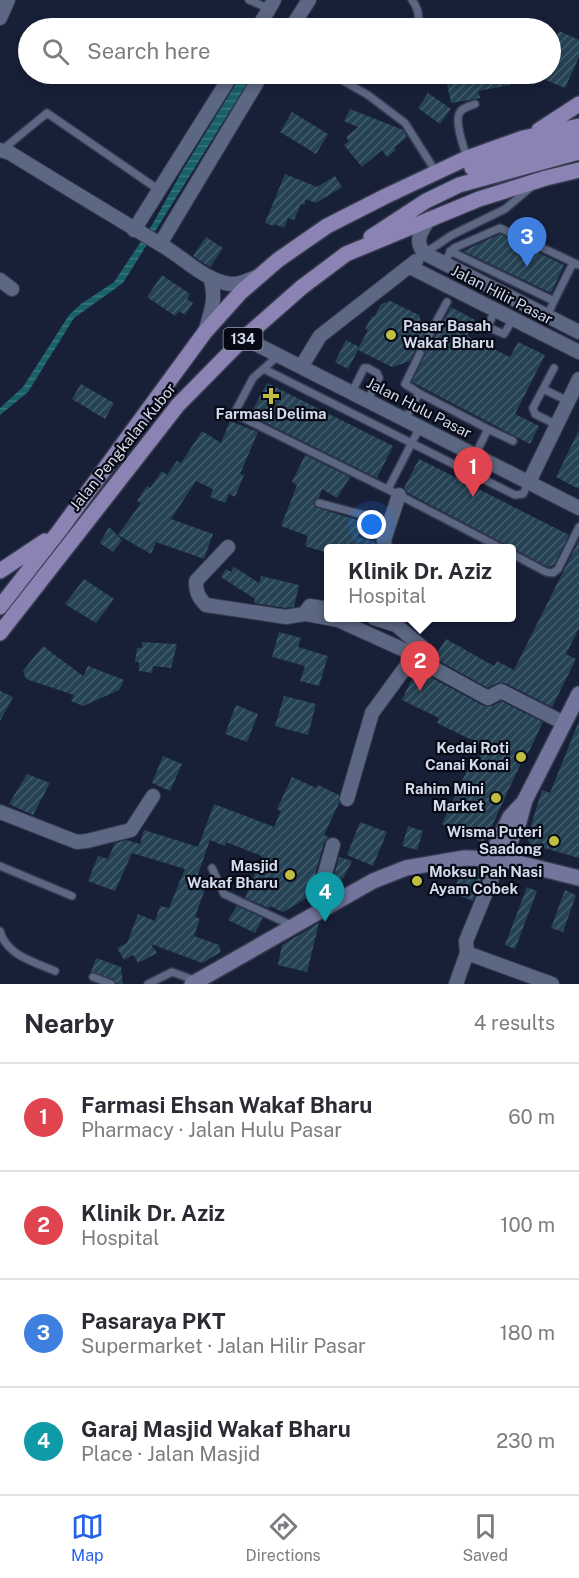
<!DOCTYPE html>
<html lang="en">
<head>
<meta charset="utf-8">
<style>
  :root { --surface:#fff; --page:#f2f2f3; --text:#2b2b33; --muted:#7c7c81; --line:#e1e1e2; --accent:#2563eb }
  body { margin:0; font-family:"Public Sans",sans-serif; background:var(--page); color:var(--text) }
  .you { position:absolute; left:372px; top:525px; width:21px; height:21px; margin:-15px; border:4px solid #fff; border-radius:50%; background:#1a73e8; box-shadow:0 0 0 9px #1a73e833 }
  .badge { display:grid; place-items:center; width:39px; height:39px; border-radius:50%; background:var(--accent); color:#fff; font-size:20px; font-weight:700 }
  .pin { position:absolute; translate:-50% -50px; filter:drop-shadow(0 2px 3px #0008) }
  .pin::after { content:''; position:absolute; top:32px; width:21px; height:18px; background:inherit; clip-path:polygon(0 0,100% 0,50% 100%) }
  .popup { position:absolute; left:324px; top:544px; width:192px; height:78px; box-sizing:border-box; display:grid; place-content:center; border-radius:6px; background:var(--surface); filter:drop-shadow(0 2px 4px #0005); font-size:20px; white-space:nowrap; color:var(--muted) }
  .popup b { font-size:22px; color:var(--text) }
  .popup::after { content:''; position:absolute; left:50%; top:100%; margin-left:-12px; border:12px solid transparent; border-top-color:var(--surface) }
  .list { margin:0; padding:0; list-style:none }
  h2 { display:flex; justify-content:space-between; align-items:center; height:78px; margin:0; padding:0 24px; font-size:26px }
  h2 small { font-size:20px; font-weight:400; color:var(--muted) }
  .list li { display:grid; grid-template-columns:39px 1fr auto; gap:18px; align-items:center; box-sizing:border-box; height:108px; padding:0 24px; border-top:2px solid var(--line) }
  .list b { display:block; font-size:22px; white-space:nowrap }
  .list p { margin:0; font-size:20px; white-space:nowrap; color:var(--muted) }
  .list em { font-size:20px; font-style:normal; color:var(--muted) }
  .icon { flex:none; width:33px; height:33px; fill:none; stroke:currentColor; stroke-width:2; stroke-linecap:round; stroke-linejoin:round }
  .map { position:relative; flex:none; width:579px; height:984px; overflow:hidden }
  .search { position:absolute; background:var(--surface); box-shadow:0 3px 9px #0003; left:18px; right:18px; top:18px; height:66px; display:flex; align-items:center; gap:15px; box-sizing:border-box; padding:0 21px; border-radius:33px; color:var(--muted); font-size:22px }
  .sheet { height:510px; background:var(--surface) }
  nav { display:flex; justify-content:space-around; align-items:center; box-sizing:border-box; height:84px; border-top:2px solid var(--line); background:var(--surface); font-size:16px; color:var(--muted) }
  nav a { display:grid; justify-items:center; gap:3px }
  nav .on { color:var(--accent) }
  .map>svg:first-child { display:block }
  .water { fill:url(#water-rules) }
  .building { fill:url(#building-hatch) }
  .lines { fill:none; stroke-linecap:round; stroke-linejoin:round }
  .lane-casing { stroke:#363b4f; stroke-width:10 }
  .street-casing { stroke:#363b4f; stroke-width:16 }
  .secondary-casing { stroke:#363b4f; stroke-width:18 }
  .primary-casing { stroke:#363b4f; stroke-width:18 }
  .lane { stroke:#5c6783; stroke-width:7 }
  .street { stroke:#5c6783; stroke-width:14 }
  .secondary { stroke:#74759c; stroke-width:15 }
  .primary { stroke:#8c83b5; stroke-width:15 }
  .poi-dot { fill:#bfbe41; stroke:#070a15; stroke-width:2 }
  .labels { text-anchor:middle; stroke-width:4.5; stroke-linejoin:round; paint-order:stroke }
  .shield { fill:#070a15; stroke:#969caa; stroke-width:1.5 }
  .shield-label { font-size:14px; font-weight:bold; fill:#d3daea }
  .street-label { font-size:15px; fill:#d3daea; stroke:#070a15 }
  .poi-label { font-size:15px; font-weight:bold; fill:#d3daea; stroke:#070a15; text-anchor:end }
</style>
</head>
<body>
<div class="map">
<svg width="579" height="984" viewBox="0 0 579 984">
  <defs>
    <pattern id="water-rules" width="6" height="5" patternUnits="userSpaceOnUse" patternTransform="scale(1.5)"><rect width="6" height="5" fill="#196067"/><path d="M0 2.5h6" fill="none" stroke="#3a767d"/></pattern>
    <pattern id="building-hatch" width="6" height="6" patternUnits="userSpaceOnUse" patternTransform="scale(1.5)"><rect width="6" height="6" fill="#264355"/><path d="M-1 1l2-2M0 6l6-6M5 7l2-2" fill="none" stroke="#455e6e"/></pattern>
  </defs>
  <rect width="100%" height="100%" fill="#182038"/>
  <!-- water -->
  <path class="water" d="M242,74h11l-130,209 -49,35 -46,74 -28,23v-7l23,-21 46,-72 12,-11 33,-22 38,-57 30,-54z"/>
  <!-- building -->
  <path class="building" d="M559,31l20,9v17l-14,31 -34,-14h19v-25z
    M445,74h63l2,11 -32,6 2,7 -29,5z
    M428,93l23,16 -11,15 -22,-16z
    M350,109l53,21 4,7 -13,11 2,2 -9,7 -5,-7 -20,17 -18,-22 5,-4 -3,-4 12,-10 -14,-6z
    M292,112l36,22 -12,20 -36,-22z
    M285,174l32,13 18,-11 7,11 -26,16 -10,-4 -2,6 -3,-1 -7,16 -6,-2 -4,10 -9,-4 -1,2 -9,-3z
    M500,234l64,31 -13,28 -88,-42z
    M206,237l17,11 -13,19 -17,-11z
    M162,275l28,19 -3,5 6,4 -8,12 -6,-4 -4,5 -28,-19z
    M390,301l29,14 5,18 -5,9 1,5 -5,3 -5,11 -18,6 -34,-17 -10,19 -13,-7 11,-22 13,7 9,-17 -3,-1 7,-13 2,1 7,-13z
    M451,307l24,13 -8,16 43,21 8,-15 27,13 -30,59 24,12 -9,18 -118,-62 13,-27 -1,-5 5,-3z
    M267,383l126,63 -16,32 -127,-63z
    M81,384l33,19 -9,16 -33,-20z
    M230,421l28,11 -18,42 4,1 -9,22 -6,-3 -4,9 -15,-6 3,-8 -17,-8 -25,38 42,15 -9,25 -48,-17 -5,12 -33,-19 23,-32 -4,-2 10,-15 3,2 12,-17 5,4 10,-14 4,2 21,-32 19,12z
    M579,430v59l-23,-12z
    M305,455l45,22 -13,21 -15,-9 -3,8 -5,4 1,6 48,15 -5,15 17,5 1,7h-48v4l-23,-7 3,-10 -27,-10 16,-41 -5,-3z
    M419,459l150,76 -15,30 -6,2 -140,-74 -4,-5z
    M109,527l13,13 -9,12 -13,-9z
    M579,540v88l-13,26 10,5 -24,48 -47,-24h-8l-9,5 -54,-30 12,-19 48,27 3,-5 17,9z
    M234,567l25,16 2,-7 38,9 -5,22 -8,1 -32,-5 1,-4 -34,-22 5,-8 5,3z
    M84,579l30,20 -18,24 -31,-19z
    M279,632l22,6 -3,9 30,9 -9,30 -19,-5 5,-15 -33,-9z
    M142,642l35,2 -6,24 -18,-2 -1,7 -13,-2v-9h-4l2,-14h5z
    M43,646l40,30 5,-10 36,14 -5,10 -36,16 -12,-5 3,-6 -48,-16 -3,-8z
    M414,674l9,4 2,-4 59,32h8l9,-5 42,21 -20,42 -2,-1 -37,80 -42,-19 26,-56 5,2 11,-24 -47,-23 2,-5 -37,-18z
    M0,691l13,6 -13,24z
    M284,696l32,8 -8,31 -33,-9z
    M236,705l22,9 -11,28 -22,-8z
    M579,721v137l-49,-14 -3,-6 15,-48 8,3z
    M163,756l19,8 -12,27 -18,-8z
    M27,774l23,9 -17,32 -24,-11z
    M292,777l24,11 2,-3 21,10v8l-15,32 5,2 -5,6 -13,46 1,6 -29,17 -13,-6 -1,2 -24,-10 17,-42 -36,-14 -1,4 -15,-6 -13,37 11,4 -13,36 5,2 -6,17 25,9 2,7 -19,11 -51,-19 6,9 -19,10 -5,-8 -9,5 -7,-12 10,-5 11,-29 17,7 5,-15 9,2 16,-39 -53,-16 -17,38 -27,-10 10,-25 10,3 7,-16 11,-3 14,4 4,-14 54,17 16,-43 60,23 7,-16 -4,-2z
    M360,822l27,10 -14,34 -26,-11z
    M408,826l15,5 -6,19 -15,-4z
    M339,857l13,4 -8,16 -9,10 -4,-1z
    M462,868l11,4 1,-4h12l-13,33 -20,-8z
    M527,887l10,4 -22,58 -10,-4z
    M565,890l11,5 -13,37 -12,-4z
    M237,906l26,12 -8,15 -27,-13z
    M319,923l-12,49 -29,-7 4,-20z
    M96,958l25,9 2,17h-6l-4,-5 -22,-7z"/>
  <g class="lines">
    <!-- lane casing -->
    <g class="lane-casing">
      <path id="lane" d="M249,0l21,9
        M412,0c7,9 8,18 5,28
        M331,74l37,21 37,28 31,49
        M2,150l45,-37 112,77
        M467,158c-3,-10 -12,-34 -8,-44 2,-6 11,-8 16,-10
        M450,251l104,50 -7,15
        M425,253l27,-18 53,-26 25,-21
        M443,263l11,-15 46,-20 79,37
        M554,301l19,-38
        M495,310l-6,14 1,4 14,6 9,-15
        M424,344l23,-42
        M279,355l-26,23 -17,32 3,6 160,79 102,53
        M264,369l251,126 8,-1 6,-12
        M543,389l11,-21
        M352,392l12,-24h4l9,5 2,5 -12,23
        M419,393l-14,-9 15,-31
        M405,420l14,-27 69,36 -13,26
        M557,425l-22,-11 -2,-6 10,-19 25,12
        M488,429l25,12
        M388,489l32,-62
        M319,503l49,13 15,23
        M512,554l34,18 7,1 5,-4 21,-42
        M0,866l72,30
        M212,868l12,26 67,31
        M0,931c6,24 34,31 55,40
        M93,977l18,7
        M148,984l24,-12 22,8"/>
    </g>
    <!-- street casing -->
    <g class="street-casing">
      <path id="street" d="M0,18l8,-18
        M258,28l16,-28
        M291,28l18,-28
        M0,150l10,3c50,31 102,62 153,93 21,12 41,34 67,38 10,1 18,-4 26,-7
        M429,219c-8,13 -15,21 -5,34l155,79
        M134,230l98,-156
        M160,244l102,-170
        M410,267l169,85
        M0,280l12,9
        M205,332c6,-21 12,-33 5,-55
        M244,338l335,170
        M301,367l19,-31 96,-75
        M529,482l50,-103
        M228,547l-32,34c0,11 2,16 10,24l80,12 18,-3 6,-8 18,3
        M385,548l-1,-8 15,-45
        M306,614l32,6 77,35
        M374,618l22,7
        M395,618l1,7 26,22 -9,10 75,41 13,-7 63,32
        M347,799l25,-86 41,-56
        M0,812l77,30 10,-1 44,-11 22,-34
        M325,908l-5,-17 13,-46
        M467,953l85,31
        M456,984l11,-31 -1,-12 29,-71 7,-11"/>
    </g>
    <!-- secondary casing -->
    <g class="secondary-casing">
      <path id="secondary" d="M490,858l20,-41 12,-13
        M502,859l17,-37 6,-22 54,-106
        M192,984l181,-103 33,-13 58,-10 38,1 77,19"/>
    </g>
    <!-- primary casing -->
    <g class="primary-casing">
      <path id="primary" d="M539,130l40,-26
        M472,168l58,-18 49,-12
        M371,237l55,-36 33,-16 120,-33
        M0,571l45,-30
        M0,607l60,-77 145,-198 36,-40 37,-32 49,-34 59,-30 81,-38 56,-20 56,-12
        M0,633l178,-228 66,-67 58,-51 44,-33 133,-55 67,-21 33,-8"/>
    </g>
    <!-- lane -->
    <use href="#lane" class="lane"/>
    <!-- street -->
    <use href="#street" class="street"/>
    <!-- secondary -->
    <use href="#secondary" class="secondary"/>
    <!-- primary -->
    <use href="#primary" class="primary"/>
  </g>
  <!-- markers -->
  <g class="poi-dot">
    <circle cx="391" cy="335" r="6"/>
    <path d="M268 387h6v6h6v6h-6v6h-6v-6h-6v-6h6z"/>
    <circle cx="521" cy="757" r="6"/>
    <circle cx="496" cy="798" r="6"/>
    <circle cx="554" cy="841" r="6"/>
    <circle cx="290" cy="875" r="6"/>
    <circle cx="417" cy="881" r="6"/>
  </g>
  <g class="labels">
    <!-- shield labels -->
    <rect class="shield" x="223.5" y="328" width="39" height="22" rx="4.5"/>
    <g class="shield-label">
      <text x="243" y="344">134</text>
    </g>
    <!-- street labels -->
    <g class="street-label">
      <text transform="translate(502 295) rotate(27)" y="5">Jalan Hilir Pasar</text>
      <text transform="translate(419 408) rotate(27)" y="5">Jalan Hulu Pasar</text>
      <text transform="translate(123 447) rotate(-51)" y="5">Jalan Pengkalan Kubor</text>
    </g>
    <!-- poi labels -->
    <g class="poi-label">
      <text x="403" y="331" text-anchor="start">Pasar Basah<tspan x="403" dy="17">Wakaf Bharu</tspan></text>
      <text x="271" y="419" text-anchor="middle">Farmasi Delima</text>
      <text x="509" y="753">Kedai Roti<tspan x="509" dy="17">Canai Konai</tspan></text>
      <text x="484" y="794">Rahim Mini<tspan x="484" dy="17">Market</tspan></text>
      <text x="542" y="837">Wisma Puteri<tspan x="542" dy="17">Saadong</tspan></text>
      <text x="278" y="871">Masjid<tspan x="278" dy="17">Wakaf Bharu</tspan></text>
      <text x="429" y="877" text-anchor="start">Moksu Pah Nasi<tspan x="429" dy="17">Ayam Cobek</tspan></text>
    </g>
  </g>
</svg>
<div class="you"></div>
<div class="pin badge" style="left:473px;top:497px;background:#e0444e">1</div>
<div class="pin badge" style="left:420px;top:691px;background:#e0444e">2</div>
<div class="popup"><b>Klinik Dr. Aziz</b>Hospital</div>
<div class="pin badge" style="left:527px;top:267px;background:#3f7fe0">3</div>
<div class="pin badge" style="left:325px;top:922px;background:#0f9aa8">4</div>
<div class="search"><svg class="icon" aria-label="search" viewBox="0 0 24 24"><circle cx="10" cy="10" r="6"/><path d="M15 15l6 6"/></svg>Search here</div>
</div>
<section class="sheet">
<h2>Nearby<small>4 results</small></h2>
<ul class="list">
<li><span class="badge" style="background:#e0444e">1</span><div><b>Farmasi Ehsan Wakaf Bharu</b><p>Pharmacy · Jalan Hulu Pasar</p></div><em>60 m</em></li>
<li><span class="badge" style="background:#e0444e">2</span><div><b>Klinik Dr. Aziz</b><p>Hospital</p></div><em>100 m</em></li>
<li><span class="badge" style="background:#3f7fe0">3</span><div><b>Pasaraya PKT</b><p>Supermarket · Jalan Hilir Pasar</p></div><em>180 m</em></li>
<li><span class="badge" style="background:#0f9aa8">4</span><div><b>Garaj Masjid Wakaf Bharu</b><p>Place · Jalan Masjid</p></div><em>230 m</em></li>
</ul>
</section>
<nav>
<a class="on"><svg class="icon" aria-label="map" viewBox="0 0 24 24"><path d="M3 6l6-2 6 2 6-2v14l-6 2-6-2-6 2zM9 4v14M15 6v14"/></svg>Map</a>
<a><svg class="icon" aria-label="directions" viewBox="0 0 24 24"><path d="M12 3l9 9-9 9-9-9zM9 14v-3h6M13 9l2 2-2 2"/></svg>Directions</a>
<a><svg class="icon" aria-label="saved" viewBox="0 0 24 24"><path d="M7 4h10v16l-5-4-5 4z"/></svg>Saved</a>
</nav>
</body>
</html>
